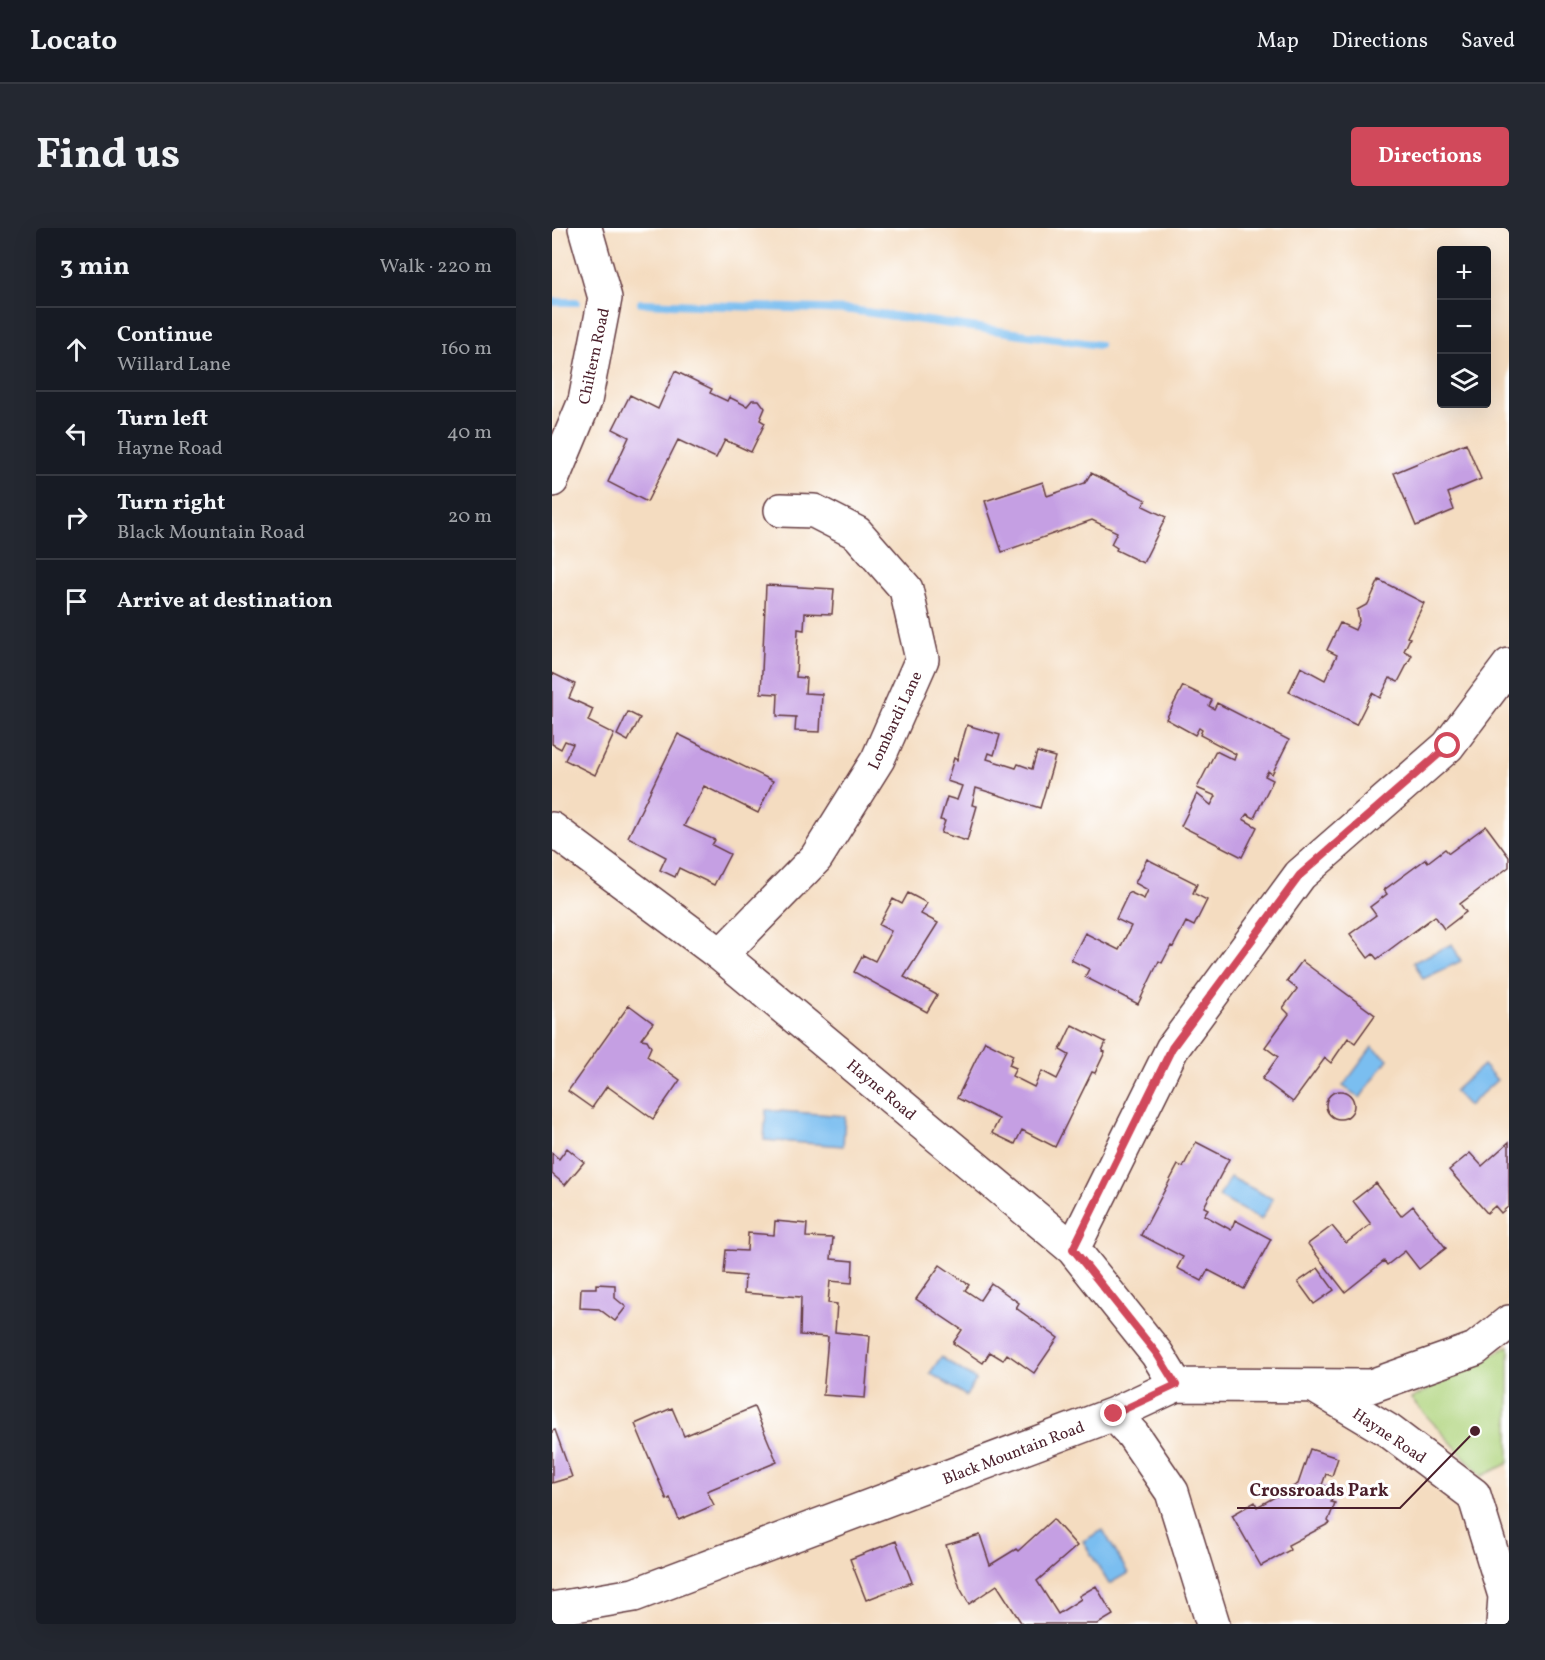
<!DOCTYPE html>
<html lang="en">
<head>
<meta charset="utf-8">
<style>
  :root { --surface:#171b24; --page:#242831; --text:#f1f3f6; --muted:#9ea1a6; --line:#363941; --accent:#d1495b }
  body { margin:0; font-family:Vollkorn,serif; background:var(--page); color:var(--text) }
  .controls { position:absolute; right:18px; top:18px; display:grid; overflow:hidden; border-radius:6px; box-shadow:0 6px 24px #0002 }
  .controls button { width:54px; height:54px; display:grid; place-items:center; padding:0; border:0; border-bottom:2px solid var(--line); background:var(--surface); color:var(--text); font:30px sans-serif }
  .stop { position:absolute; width:18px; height:18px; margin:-14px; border:4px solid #d1495b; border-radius:50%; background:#fff }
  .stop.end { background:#d1495b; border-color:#fff; box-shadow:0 2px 6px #0008 }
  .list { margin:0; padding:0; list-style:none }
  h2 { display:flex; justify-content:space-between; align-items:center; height:78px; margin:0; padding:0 24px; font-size:26px }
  h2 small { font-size:20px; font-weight:400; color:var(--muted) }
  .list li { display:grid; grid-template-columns:39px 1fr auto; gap:18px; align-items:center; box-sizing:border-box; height:84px; padding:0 24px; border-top:2px solid var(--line) }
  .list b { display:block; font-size:22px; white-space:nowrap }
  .list p { margin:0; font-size:20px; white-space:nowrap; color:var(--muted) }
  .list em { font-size:20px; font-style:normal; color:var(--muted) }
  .icon { flex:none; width:33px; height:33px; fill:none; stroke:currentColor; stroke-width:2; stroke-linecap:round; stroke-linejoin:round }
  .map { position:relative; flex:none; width:957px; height:1396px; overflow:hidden; border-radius:6px }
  header { display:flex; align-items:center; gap:36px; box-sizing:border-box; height:84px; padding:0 30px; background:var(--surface); border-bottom:2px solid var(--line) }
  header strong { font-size:28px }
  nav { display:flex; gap:33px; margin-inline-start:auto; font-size:21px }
  .intro { display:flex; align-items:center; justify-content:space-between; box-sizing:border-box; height:144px; padding:0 36px }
  h1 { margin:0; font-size:42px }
  .button { padding:15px 27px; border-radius:6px; background:var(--accent); color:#fff; font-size:21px; font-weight:700 }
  main { display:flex; gap:36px; padding:0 36px }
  aside { flex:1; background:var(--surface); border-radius:6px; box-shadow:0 6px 24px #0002 }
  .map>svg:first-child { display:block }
  .green { fill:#afd47d; stroke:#7c7a54; stroke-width:1.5 }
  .water { fill:#7abef0; stroke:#626e8e; stroke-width:1.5 }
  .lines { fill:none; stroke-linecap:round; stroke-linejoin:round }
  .stream { stroke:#7abef0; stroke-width:8 }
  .building { fill:#c59fe3 }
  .minor-casing { stroke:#643b41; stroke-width:36 }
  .minor { stroke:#fff; stroke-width:33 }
  .route { stroke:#d1495b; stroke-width:8 }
  .labels { text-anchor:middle; stroke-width:6; stroke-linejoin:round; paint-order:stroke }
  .street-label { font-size:16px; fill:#4a1f2b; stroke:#fff }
  .leader { fill:none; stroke:#4a1f2b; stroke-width:2 }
  .callout-dot { fill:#4a1f2b; stroke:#fff; stroke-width:2 }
  .callout-label { font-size:18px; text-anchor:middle; font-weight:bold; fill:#4a1f2b; stroke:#fff; stroke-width:6; stroke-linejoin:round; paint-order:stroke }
</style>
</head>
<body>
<header>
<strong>Locato</strong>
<nav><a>Map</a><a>Directions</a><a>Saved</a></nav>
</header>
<div class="intro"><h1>Find us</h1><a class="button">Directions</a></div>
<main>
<aside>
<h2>3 min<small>Walk · 220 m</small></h2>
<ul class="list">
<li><svg class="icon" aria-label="ahead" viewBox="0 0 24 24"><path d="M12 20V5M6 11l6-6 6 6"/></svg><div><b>Continue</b><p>Willard Lane</p></div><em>160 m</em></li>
<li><svg class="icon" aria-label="left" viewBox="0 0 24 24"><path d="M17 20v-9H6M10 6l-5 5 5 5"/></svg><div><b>Turn left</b><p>Hayne Road</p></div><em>40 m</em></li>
<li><svg class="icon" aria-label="right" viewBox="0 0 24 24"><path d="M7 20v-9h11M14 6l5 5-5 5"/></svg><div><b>Turn right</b><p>Black Mountain Road</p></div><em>20 m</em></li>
<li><svg class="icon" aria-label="arrive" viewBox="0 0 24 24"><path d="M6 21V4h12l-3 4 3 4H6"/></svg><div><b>Arrive at destination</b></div></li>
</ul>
</aside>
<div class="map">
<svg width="957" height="1396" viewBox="0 0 957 1396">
  <rect width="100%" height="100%" fill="#fff"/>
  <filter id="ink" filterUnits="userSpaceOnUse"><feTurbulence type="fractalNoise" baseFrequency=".0167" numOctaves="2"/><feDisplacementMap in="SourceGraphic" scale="12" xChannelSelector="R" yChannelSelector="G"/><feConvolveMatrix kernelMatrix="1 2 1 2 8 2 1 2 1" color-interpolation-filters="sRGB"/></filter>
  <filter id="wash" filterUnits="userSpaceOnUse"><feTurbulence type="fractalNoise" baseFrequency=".008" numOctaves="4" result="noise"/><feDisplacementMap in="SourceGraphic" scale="24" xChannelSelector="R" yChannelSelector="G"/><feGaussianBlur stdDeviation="1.35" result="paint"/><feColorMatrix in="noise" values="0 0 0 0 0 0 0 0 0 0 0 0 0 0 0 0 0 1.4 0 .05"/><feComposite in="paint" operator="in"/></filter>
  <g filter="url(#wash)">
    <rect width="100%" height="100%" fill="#f4dcc0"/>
    <!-- green -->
    <path class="green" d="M957,1118v117l-27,13 -71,-77z"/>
    <!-- water -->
    <path class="water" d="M900,716l9,17 -38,18 -9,-17z
      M820,819l16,12 -28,39 -17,-12z
      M931,837l14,15 -29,26 -14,-15z
      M214,882l79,6 -2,30 -79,-6z
      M678,949l43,22 -12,21 -42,-23z
      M389,1129l35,23 -10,16 -36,-23z
      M551,1302l25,43 -19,11 -26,-43z"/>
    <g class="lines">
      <!-- stream -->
      <path class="stream" d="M0,74h24
        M89,75l210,7 248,35"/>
    </g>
    <g id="blocks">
      <!-- building -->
      <path class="building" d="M123,143l37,18 -2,4 17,8 2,-4 18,9 5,-6h7l6,8 -5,12 5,3 -14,29 -26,-12 -9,18 -38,-18 -31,62 -39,-20 21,-45 -16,-8 17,-34 28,14z
        M914,215l15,36 -33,14 6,17 -38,16 -22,-53z
        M539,245l55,27 -3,6 23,11 -23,46 -27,-13 1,-2 -6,-4 6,-12 -25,-12 -90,32 -17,-51 58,-19 4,14 38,-13z
        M827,352l45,23 -17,34 3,1 -6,13 8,4 -14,27 -8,-4 -10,20 -8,-5 -16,32 -67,-33 12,-25 24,13 12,-25 -10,-5 13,-27 15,7 4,-9 -2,-11 11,-6z
        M214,357l68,4 -2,25 -27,-1 -1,17 -6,-1 -2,48 10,1 -1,15 17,1 -2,38 -25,-1 1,-14 -19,-1 1,-22 -17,-1z
        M0,445l23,11 -6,14 24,11 -5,12 26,13 -19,41 -30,-15 8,-16 -8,-3 -4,8 -9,-5z
        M631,458l29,14 -3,6 5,3 3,-6 72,37 -17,34 -4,-3 -3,5 8,4 -19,38 -7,-4 -4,5 14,8 -15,30 -61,-31 16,-32 14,11 5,-9 -19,-8 19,-37 18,9 2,-6 -36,-19 2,-5 -3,-2 -4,7 -29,-16z
        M76,484l12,6 -12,23 -11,-6z
        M415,497l33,10 -6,20 -5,-2 -2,6 29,9 2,-4 14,5 5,-17 18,5 -15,51 -64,-20 -4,17 5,1 -10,35 -26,-8 4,-12 -5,-1 7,-23 10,3 5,-14 -15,-5 7,-23 3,2z
        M126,506l95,47 -15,32 -54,-27 -20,40 31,14 -3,5 18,9 -16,31 -35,-17 -4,9 -15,-7 6,-13 -38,-20z
        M934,598l23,31v10l-49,37 6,8 -22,17 -9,-13 -58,43 -4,-5 -5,4 -18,-24 26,-19 -6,-8 17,-13 -3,-4 42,-31 2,3 17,-13 4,4z
        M595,631l50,25 -4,9 14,7 -13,26 -8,-4 -13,25 -2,-1 -9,17 -3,-2 -21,43 -53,-27 4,-8 -18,-9 14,-27 34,17 12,-24 -15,-7 13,-27 15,7 4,-9 -13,-7z
        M356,665l19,10 -6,11 17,9 -34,54 33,18 -10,17 -73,-40 9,-17 12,6 16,-30 -12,-6 14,-26 9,5z
        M750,733l73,54 -20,28 -7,-5 -17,25 -6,-5 -32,44 -31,-23 16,-22 -13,-10 24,-33 -6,-6 14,-19 -10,-8z
        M77,777l24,18 -12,16 6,1 4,7 -4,9 33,24 -27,39 -46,-33 -15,22 -24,-17z
        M520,797l34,17 -4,9 3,1 -10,21 -3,-1 -37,75 -33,-17 -7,14 -23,-11 7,-14 -42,-21 28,-57 28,14 -4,10 7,3 -4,8 22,11 8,-16 15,8 12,-24 -9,-5z
        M774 877a14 14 0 1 1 28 0a14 14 0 1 1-28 0Z
        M644,914l33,17 -25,48 4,2 -4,6 27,15 4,-10 36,19 -27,50 -36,-19 -6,11 -25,-13 6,-11 -42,-22 37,-70 5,2z
        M957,914v64l-8,7 -6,-7 -8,7 -38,-43 21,-17 12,13z
        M15,920l17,14 -19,23 -13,-11v-21l7,6z
        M824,955l25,33 12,-10 33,42 -27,21 -14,-18 -18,14 -3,-4 -39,31 -37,-48 24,-18 14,17 25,-19 -18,-23z
        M223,993l32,3 -1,13 27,1 -2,21 22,2 -1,22 -22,-2 -2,22 9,1 -2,28 35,4 -5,62 -42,-3 5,-58 -28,-2 1,-38 -57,-4 1,-17 -21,-2 2,-24 21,1 1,-18 26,2z
        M388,1037l29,20 -4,5 15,10 11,-17 28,20 -3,5 42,30 -24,35 -27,-19 -4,6 -13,-8 -7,11 -30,-20 9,-13 -46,-31z
        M766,1040l16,22 -20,14 -16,-22z
        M44,1056l19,1v13l11,9 -11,14 -16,-12 -19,-1 1,-20h15z
        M202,1179l23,55 -70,29 7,14 -35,15 -9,-22 -3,2 -32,-76 37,-16 12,28z
        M3,1202l17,47 -20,6v-52z
        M758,1221l28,9 -6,18 -6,-2 -4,11 13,5 -4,12 4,1 -7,18 2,2 -42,22 2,5 -29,16 -29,-51 23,-13 2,5 41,-23z
        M501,1291l24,27 -40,35 21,33 23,-15 -2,-3 17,-10 17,29 -15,9h-76l-25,-39 -28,19 -9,-16 -14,-43 34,-10 10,30 26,-16 2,2z
        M344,1313l16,41 -46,18 -16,-41z"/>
    </g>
  </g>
  <g filter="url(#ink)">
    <use href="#blocks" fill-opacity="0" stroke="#643b41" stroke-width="1.5"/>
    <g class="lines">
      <!-- minor casing -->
      <g class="minor-casing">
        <path id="minor" d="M0,252l33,-79 20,-103 -20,-70
          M0,601l169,126 352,294 84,105 19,31
          M169,727l95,-97 62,-99 44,-100 -16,-70 -49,-56 -43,-22 -33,-1
          M521,1021l99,-200 128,-174 148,-129 61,-81
          M762,1158l75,45 85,64 31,101 -2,28
          M562,1186l19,21 39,57 41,132
          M0,1381l82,-14 480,-181 62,-29 195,1 104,-37 34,-27"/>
      </g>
      <!-- minor -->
      <use href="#minor" class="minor"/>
    </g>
  </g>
  <g class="lines" filter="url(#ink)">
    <!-- route -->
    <path class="route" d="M562,1186l62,-29 -19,-31 -84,-105 99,-201 128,-173 148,-129"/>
  </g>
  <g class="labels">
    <!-- street labels -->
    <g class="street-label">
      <text transform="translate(41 128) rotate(-78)" y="6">Chiltern Road</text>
      <text transform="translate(342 492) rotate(-65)" y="6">Lombardi Lane</text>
      <text transform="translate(330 861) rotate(40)" y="6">Hayne Road</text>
      <text transform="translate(838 1207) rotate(34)" y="6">Hayne Road</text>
      <text transform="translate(461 1224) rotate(-21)" y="6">Black Mountain Road</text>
    </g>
  </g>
  <!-- callouts -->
  <path class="leader" d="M923 1203L848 1280H685"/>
  <circle class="callout-dot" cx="923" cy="1203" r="6"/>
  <g class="callout-label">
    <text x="767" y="1268">Crossroads Park</text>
  </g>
</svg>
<div class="controls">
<button>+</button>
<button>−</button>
<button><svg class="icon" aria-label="layers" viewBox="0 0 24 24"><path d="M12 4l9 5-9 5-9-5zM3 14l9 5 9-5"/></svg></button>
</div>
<div class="stop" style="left:896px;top:518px"></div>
<div class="stop end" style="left:562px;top:1186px"></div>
</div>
</main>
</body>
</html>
